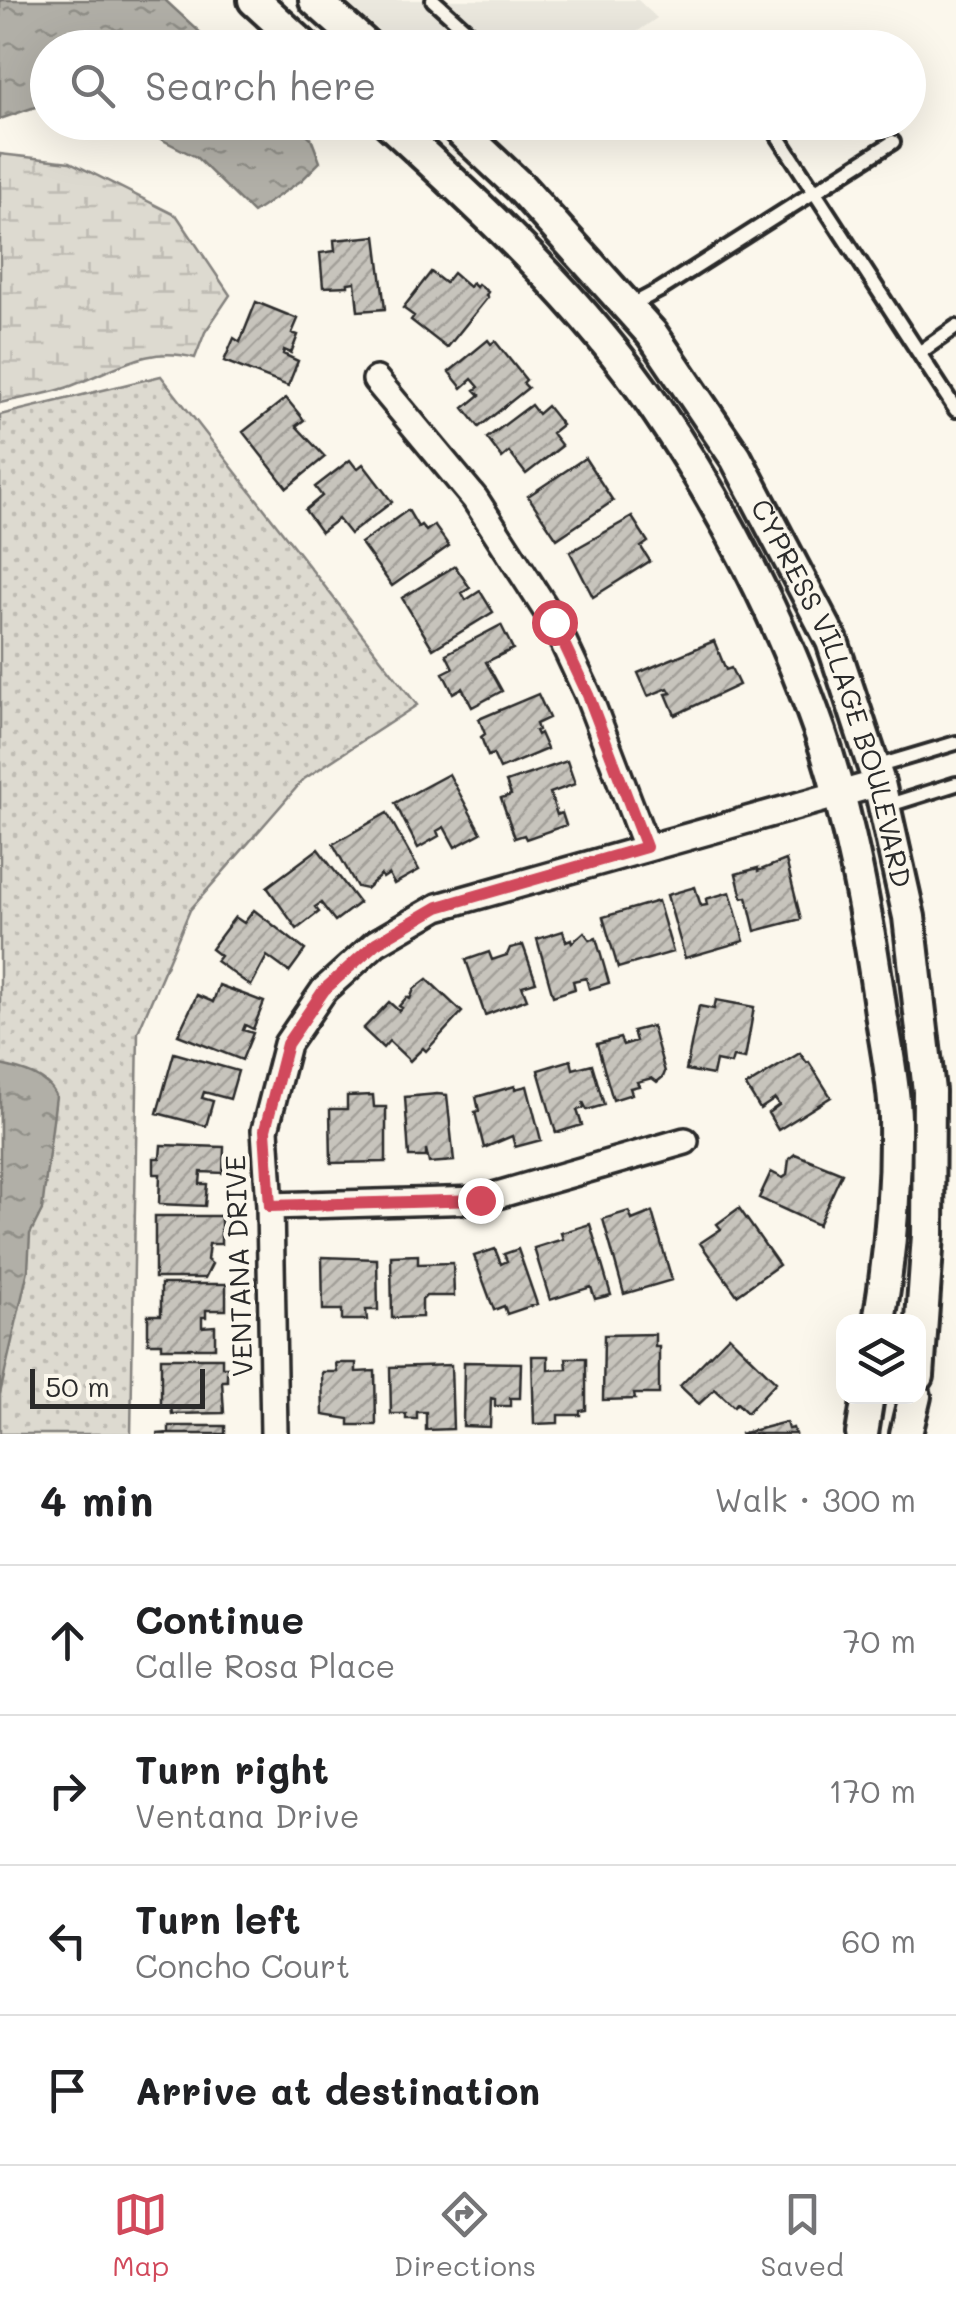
<!DOCTYPE html>
<html lang="en">
<head>
<meta charset="utf-8">
<style>
  :root { --surface:#fff; --page:#f6f6f6; --text:#202124; --muted:#757577; --line:#e0e0e0; --accent:#d1495b }
  body { margin:0; font-family:Mali,sans-serif; background:var(--page); color:var(--text) }
  .controls { position:absolute; right:30px; bottom:30px; display:grid; overflow:hidden; border-radius:20px; box-shadow:0 10px 40px #0002 }
  .controls button { width:90px; height:90px; display:grid; place-items:center; padding:0; border:0; border-bottom:2px solid var(--line); background:var(--surface); color:var(--text); font:50px sans-serif }
  .scale { position:absolute; left:30px; bottom:25px; width:175px; box-sizing:border-box; padding-left:10px; border:5px solid #2b2b2b; border-top:0; font-size:28px; line-height:35px; white-space:nowrap; color:#2b2b2b; -webkit-text-stroke:8px #fbf7ec; paint-order:stroke }
  .stop { position:absolute; width:30px; height:30px; margin:-22px; border:8px solid #d1495b; border-radius:50%; background:#fff }
  .stop.end { background:#d1495b; border-color:#fff; box-shadow:0 2px 10px #0008 }
  .list { margin:0; padding:0; list-style:none }
  h2 { display:flex; justify-content:space-between; align-items:center; height:130px; margin:0; padding:0 40px; font-size:42px }
  h2 small { font-size:32px; font-weight:400; color:var(--muted) }
  .list li { display:grid; grid-template-columns:65px 1fr auto; gap:30px; align-items:center; box-sizing:border-box; height:150px; padding:0 40px; border-top:2px solid var(--line) }
  .list b { display:block; font-size:38px; white-space:nowrap }
  .list p { margin:0; font-size:32px; white-space:nowrap; color:var(--muted) }
  .list em { font-size:32px; font-style:normal; color:var(--muted) }
  .icon { flex:none; width:55px; height:55px; fill:none; stroke:currentColor; stroke-width:2; stroke-linecap:round; stroke-linejoin:round }
  .map { position:relative; flex:none; width:956px; height:1434px; overflow:hidden }
  .search { position:absolute; background:var(--surface); box-shadow:0 10px 40px #0002; left:30px; right:30px; top:30px; height:110px; display:flex; align-items:center; gap:25px; box-sizing:border-box; padding:0 35px; border-radius:55px; color:var(--muted); font-size:38px }
  .sheet { height:730px; background:var(--surface) }
  nav { display:flex; justify-content:space-around; align-items:center; box-sizing:border-box; height:140px; border-top:2px solid var(--line); background:var(--surface); font-size:28px; color:var(--muted) }
  nav a { display:grid; justify-items:center; gap:5px }
  nav .on { color:var(--accent) }
  .map>svg:first-child { display:block }
  .built { fill:#ebe8de }
  .grass { fill:url(#grass-dots); stroke:#84827e; stroke-width:2.5 }
  .wetland { fill:url(#wetland-marsh); stroke:#84827e; stroke-width:2.5 }
  .water { fill:url(#water-ripples); stroke:#7b7a75; stroke-width:2.5 }
  .building { fill:url(#building-hatch); stroke:#2b2b2b; stroke-width:2.5 }
  .lines { fill:none; stroke-linecap:round; stroke-linejoin:round }
  .service-casing { stroke:#2b2b2b; stroke-width:20 }
  .minor-casing { stroke:#2b2b2b; stroke-width:32 }
  .tertiary-casing { stroke:#2b2b2b; stroke-width:38 }
  .service { stroke:#fbf7ec; stroke-width:12 }
  .minor { stroke:#fbf7ec; stroke-width:25 }
  .tertiary { stroke:#fbf7ec; stroke-width:30 }
  .route { stroke:#d1495b; stroke-width:12 }
  .labels { text-anchor:middle; stroke-width:9; stroke-linejoin:round; paint-order:stroke }
  .street-label { font-size:28px; fill:#2b2b2b; stroke:#fbf7ec }
</style>
</head>
<body>
<div class="map">
<svg width="956" height="1434" viewBox="0 0 956 1434">
  <defs>
    <pattern id="grass-dots" width="8" height="8" patternUnits="userSpaceOnUse" patternTransform="scale(2.5)"><rect width="8" height="8" fill="#dddad0"/><path d="M2 2h.1M6 6h.1" fill="none" stroke="#bebbb3" stroke-width="1.8" stroke-linecap="round"/></pattern>
    <pattern id="wetland-marsh" width="20" height="14" patternUnits="userSpaceOnUse" patternTransform="scale(2.5)"><rect width="20" height="14" fill="#dddad0"/><path d="M1 5h8M5 5V1M11 12h8M15 12V8" fill="none" stroke="#bebbb3"/></pattern>
    <pattern id="water-ripples" width="26" height="14" patternUnits="userSpaceOnUse" patternTransform="scale(2.5)"><rect width="26" height="14" fill="#b1afa7"/><path d="M2 4q2-2 4 0t4 0M15 11q2-2 4 0t4 0" fill="none" stroke="#908f88"/></pattern>
    <pattern id="building-hatch" width="6" height="6" patternUnits="userSpaceOnUse" patternTransform="scale(2.5)"><rect width="6" height="6" fill="#c7c4bc"/><path d="M-1 1l2-2M0 6l6-6M5 7l2-2" fill="none" stroke="#a29f99"/></pattern>
  </defs>
  <rect width="100%" height="100%" fill="#fbf7ec"/>
  <filter id="ink" filterUnits="userSpaceOnUse"><feTurbulence type="fractalNoise" baseFrequency=".01" numOctaves="2"/><feDisplacementMap in="SourceGraphic" scale="20" xChannelSelector="R" yChannelSelector="G"/><feConvolveMatrix kernelMatrix="1 2 1 2 8 2 1 2 1" color-interpolation-filters="sRGB"/></filter>
  <g filter="url(#ink)">
    <!-- built -->
    <path class="built" d="M344,0h294l19,18 -42,29h-217z"/>
    <!-- grass -->
    <path class="grass" d="M161,376l256,329 -113,74 -114,131 -52,122 -7,402h-131v-1019z"/>
    <!-- wetland -->
    <path class="wetland" d="M0,154l70,8 107,54 53,79 -25,37 -10,26c-46,-13 -77,10 -119,26 -23,10 -51,13 -76,19z"/>
    <!-- water -->
    <path class="water" d="M0,0h165l51,47 -168,1 -1,55 -47,16z
      M129,123h166l16,15 9,24 -18,18 -49,33 -57,-56z
      M0,1065c20,4 48,11 56,31l-14,114 -12,24 -2,36 -28,124z"/>
    <!-- building -->
    <path class="building" d="M376,236l9,73 -27,2 -3,-29 -7,1v3l-25,1 -3,-34 15,-2 -1,-11z
      M431,272l14,11 8,-10 16,14 3,-4 4,4 2,-3 10,8 -2,3 2,2 -41,51 -36,-28 3,-4 -11,-8z
      M256,302l42,17 -6,14 6,2 -7,18 -7,-3 -1,4 15,7 -10,25 -64,-25 10,-23 6,4z
      M488,340l3,4 4,-3 31,39 -3,3 5,5 -49,39 -15,-19 16,-13 -5,-5 4,-3 -7,-8 -10,9 -13,-16z
      M286,398l18,22 -8,6 29,31 -38,31 -44,-56z
      M531,405l7,9 9,-8 15,19 -10,8 10,13 -36,28 -17,-22 -7,6 -15,-20z
      M585,458l28,43 -56,38 -29,-43z
      M350,460l7,9 6,-5 29,38 -42,32 -12,-15 -17,13 -16,-22 17,-14 -7,-9z
      M408,510l10,17 3,-2 5,6 8,-6 15,21 -57,40 -31,-43z
      M632,517l16,25 -7,5 9,14 -57,36 -23,-45z
      M455,566l15,22 -8,5 4,7 14,-9 13,21 -60,37 -31,-51z
      M501,625l12,24 -27,13 16,29 -30,16 -10,-19 -9,5 -10,-20 10,-5 -7,-14z
      M714,641l12,29 5,-2 8,17 -64,30 -9,-21 5,-1 -3,-5 -20,8 -10,-23z
      M538,694l11,24 -13,6 2,6 -3,1 2,4 3,-2 7,16 -47,20 -7,-15 -5,2 -7,-19 4,-3 -6,-15z
      M567,761l8,23 -25,9 7,22 5,-2 4,12 -40,14 -2,-4 -9,3 -14,-40 10,-3 -5,-13z
      M449,774l32,59 -26,14 -11,-20 -7,4 2,5 -21,12 -23,-45z
      M387,813l32,57 -25,14 -5,-10 -6,4 -2,-3 -15,14 -9,-2 -24,-43z
      M318,849l41,54 -24,18 -14,-18 -6,4 4,5 -22,17 -30,-42z
      M786,860l15,59 -46,12 -8,-34 -5,1 -6,-24 22,-6v3z
      M695,887l6,19 6,-1 -1,-6 24,-7 14,49 -59,17 -18,-63z
      M658,901l15,51 -55,16 -15,-51z
      M254,910l51,40 -16,22 -22,-16 -16,30 -35,-25 4,-5 -9,-7 24,-32 9,6z
      M563,931l3,10 5,-2 1,4 12,-11 6,8 6,-2 13,45 -20,6 -3,-11 -13,3 2,8 -22,7 -16,-57z
      M523,945l13,37 -14,4 5,13 -42,16 -19,-55 23,-8 3,8 15,-5 3,-7z
      M427,979l35,33 -36,39 -3,-3 -13,13 -21,-20 -6,7 -20,-19 26,-27 10,9 3,-3 -3,-2 8,-9 3,2 4,-10z
      M219,985l45,17 -11,27 -8,-4 -2,5 10,3 -11,27 -64,-25 19,-40 16,7z
      M716,1000l38,7 -9,52 -12,-2 -2,7 -15,-3 -3,14 -27,-5 13,-64 15,3z
      M652,1026l13,46 -2,5 -6,5 -5,-4 -15,4 2,4 -9,2 2,6 -19,6 -16,-56 23,-6 3,7 13,-4 -3,-10z
      M174,1053l64,18 -8,28 -26,-7 -2,6 11,3 -7,25 -49,-13z
      M800,1053l7,10 2,-1 22,35 -53,33 -10,-17 11,-8 -4,-6 -15,10 -14,-23z
      M571,1060l2,9 19,-5 12,41 -17,5 -4,-8 1,6 -7,2 5,15 -26,8 -18,-63z
      M515,1086v3l12,-3 14,54 -26,7 -3,-11 -28,12 -9,-36 4,-1 -3,-14z
      M437,1094l10,1 7,66 -25,2 -3,-14v8h-17l-4,-60z
      M373,1095l1,12h12v55l-55,1 -1,-54h17v-13z
      M161,1145l63,2 -1,26 -22,-1 -1,12h7l-2,22 -46,-2 1,-30h-6v-16h6z
      M795,1154l47,19 -24,52 -59,-27 12,-26 12,6 4,-3 2,-16z
      M739,1208l40,57 -42,30 -37,-52 21,-14 -4,-5z
      M629,1211l3,9 20,-8 20,68 -48,14 -21,-75z
      M155,1216h66v28h-12l-2,16 5,4 -7,14h-50z
      M590,1224l21,71 -16,4 -4,-12 -41,13 -16,-52 29,-9 -2,-6z
      M495,1249l6,15 6,-3 -3,-7 14,-5 19,55 -30,10 -3,-8 -10,4 -20,-54z
      M418,1255v9l35,-1 1,33h-28l-4,4v17l-30,1 -1,-62z
      M322,1257l55,2 1,51h-12l1,10h-25v-10h-19z
      M161,1284h65v26h-20v7h-4v10l13,-1v22h-53v-5h-14v-28h13z
      M655,1334v13h4v47h-25l1,5 -32,1 1,-65z
      M729,1336l47,46 -29,31 -10,-10 -3,4 -19,-18 -16,15 -19,-18z
      M532,1356h16v14l19,-1 -1,-11h20v52l-6,1v4h-22v8l-24,1z
      M161,1358h61v9h5v14h-5l2,32 -52,1 -1,-8h-10z
      M464,1362l57,1 -1,35h-10v8h-15v-7l-4,-1 -1,29 -27,-1z
      M336,1363h20v9l19,-1 1,54h-27v-6l-26,-4 -1,-43h15z
      M451,1365l2,64 -27,1v-18h-9v7h-11v-5h-15l-1,-47z
      M786,1422l2,7 5,-1 2,6h-55z
      M169,1426h56v8h-68l12,-1z"/>
    <g class="lines">
      <!-- service casing -->
      <g class="service-casing">
        <path id="service" d="M433,0l53,48
          M778,136l178,274
          M628,307l32,-17 233,-148
          M919,353l37,-26
          M872,768l84,-25
          M886,806l70,-22"/>
      </g>
      <!-- minor casing -->
      <g class="minor-casing">
        <path id="minor" d="M376,380l99,119 79,123 34,73 58,152
          M270,1206l210,-6 205,-59
          M274,1434l-4,-228 -5,-76 22,-86 37,-54 52,-47 62,-36 441,-124"/>
      </g>
      <!-- tertiary casing -->
      <g class="tertiary-casing">
        <g id="tertiary">
          <path d="M254,0l52,48"/>
          <path d="M315,0l54,48"/>
          <path d="M388,122c97,89 194,178 268,287 66,96 126,213 164,323 30,88 47,182 60,274 5,36 14,75 15,112 1,67 -5,137 -16,204"/>
          <path id="s1" d="M451,122l70,66 131,146 84,124 96,183 47,142 30,134 20,174 -1,144 -10,141"/>
          <path d="M862,1434l6,-38"/>
          <path d="M906,1434l9,-38"/>
        </g>
      </g>
      <!-- service -->
      <use href="#service" class="service"/>
      <!-- minor -->
      <use href="#minor" class="minor"/>
      <!-- tertiary -->
      <use href="#tertiary" class="tertiary"/>
    </g>
  </g>
  <g class="lines" filter="url(#ink)">
    <!-- route -->
    <path class="route" d="M480,1200l-210,6 -5,-76 22,-86 37,-54 52,-47 62,-36 208,-60 -58,-152 -34,-73"/>
  </g>
  <g class="labels">
    <!-- street labels -->
    <g class="street-label">
      <text dy="10" stroke="none"><textPath href="#s1" startOffset="698">CYPRESS VILLAGE BOULEVARD</textPath></text>
      <text transform="translate(239 1266) rotate(-92)" y="10">VENTANA DRIVE</text>
    </g>
  </g>
</svg>
<div class="controls">
<button><svg class="icon" aria-label="layers" viewBox="0 0 24 24"><path d="M12 4l9 5-9 5-9-5zM3 14l9 5 9-5"/></svg></button>
</div>
<div class="scale">50 m</div>
<div class="stop" style="left:554px;top:622px"></div>
<div class="stop end" style="left:480px;top:1200px"></div>
<div class="search"><svg class="icon" aria-label="search" viewBox="0 0 24 24"><circle cx="10" cy="10" r="6"/><path d="M15 15l6 6"/></svg>Search here</div>
</div>
<section class="sheet">
<h2>4 min<small>Walk · 300 m</small></h2>
<ul class="list">
<li><svg class="icon" aria-label="ahead" viewBox="0 0 24 24"><path d="M12 20V5M6 11l6-6 6 6"/></svg><div><b>Continue</b><p>Calle Rosa Place</p></div><em>70 m</em></li>
<li><svg class="icon" aria-label="right" viewBox="0 0 24 24"><path d="M7 20v-9h11M14 6l5 5-5 5"/></svg><div><b>Turn right</b><p>Ventana Drive</p></div><em>170 m</em></li>
<li><svg class="icon" aria-label="left" viewBox="0 0 24 24"><path d="M17 20v-9H6M10 6l-5 5 5 5"/></svg><div><b>Turn left</b><p>Concho Court</p></div><em>60 m</em></li>
<li><svg class="icon" aria-label="arrive" viewBox="0 0 24 24"><path d="M6 21V4h12l-3 4 3 4H6"/></svg><div><b>Arrive at destination</b></div></li>
</ul>
</section>
<nav>
<a class="on"><svg class="icon" aria-label="map" viewBox="0 0 24 24"><path d="M3 6l6-2 6 2 6-2v14l-6 2-6-2-6 2zM9 4v14M15 6v14"/></svg>Map</a>
<a><svg class="icon" aria-label="directions" viewBox="0 0 24 24"><path d="M12 3l9 9-9 9-9-9zM9 14v-3h6M13 9l2 2-2 2"/></svg>Directions</a>
<a><svg class="icon" aria-label="saved" viewBox="0 0 24 24"><path d="M7 4h10v16l-5-4-5 4z"/></svg>Saved</a>
</nav>
</body>
</html>
